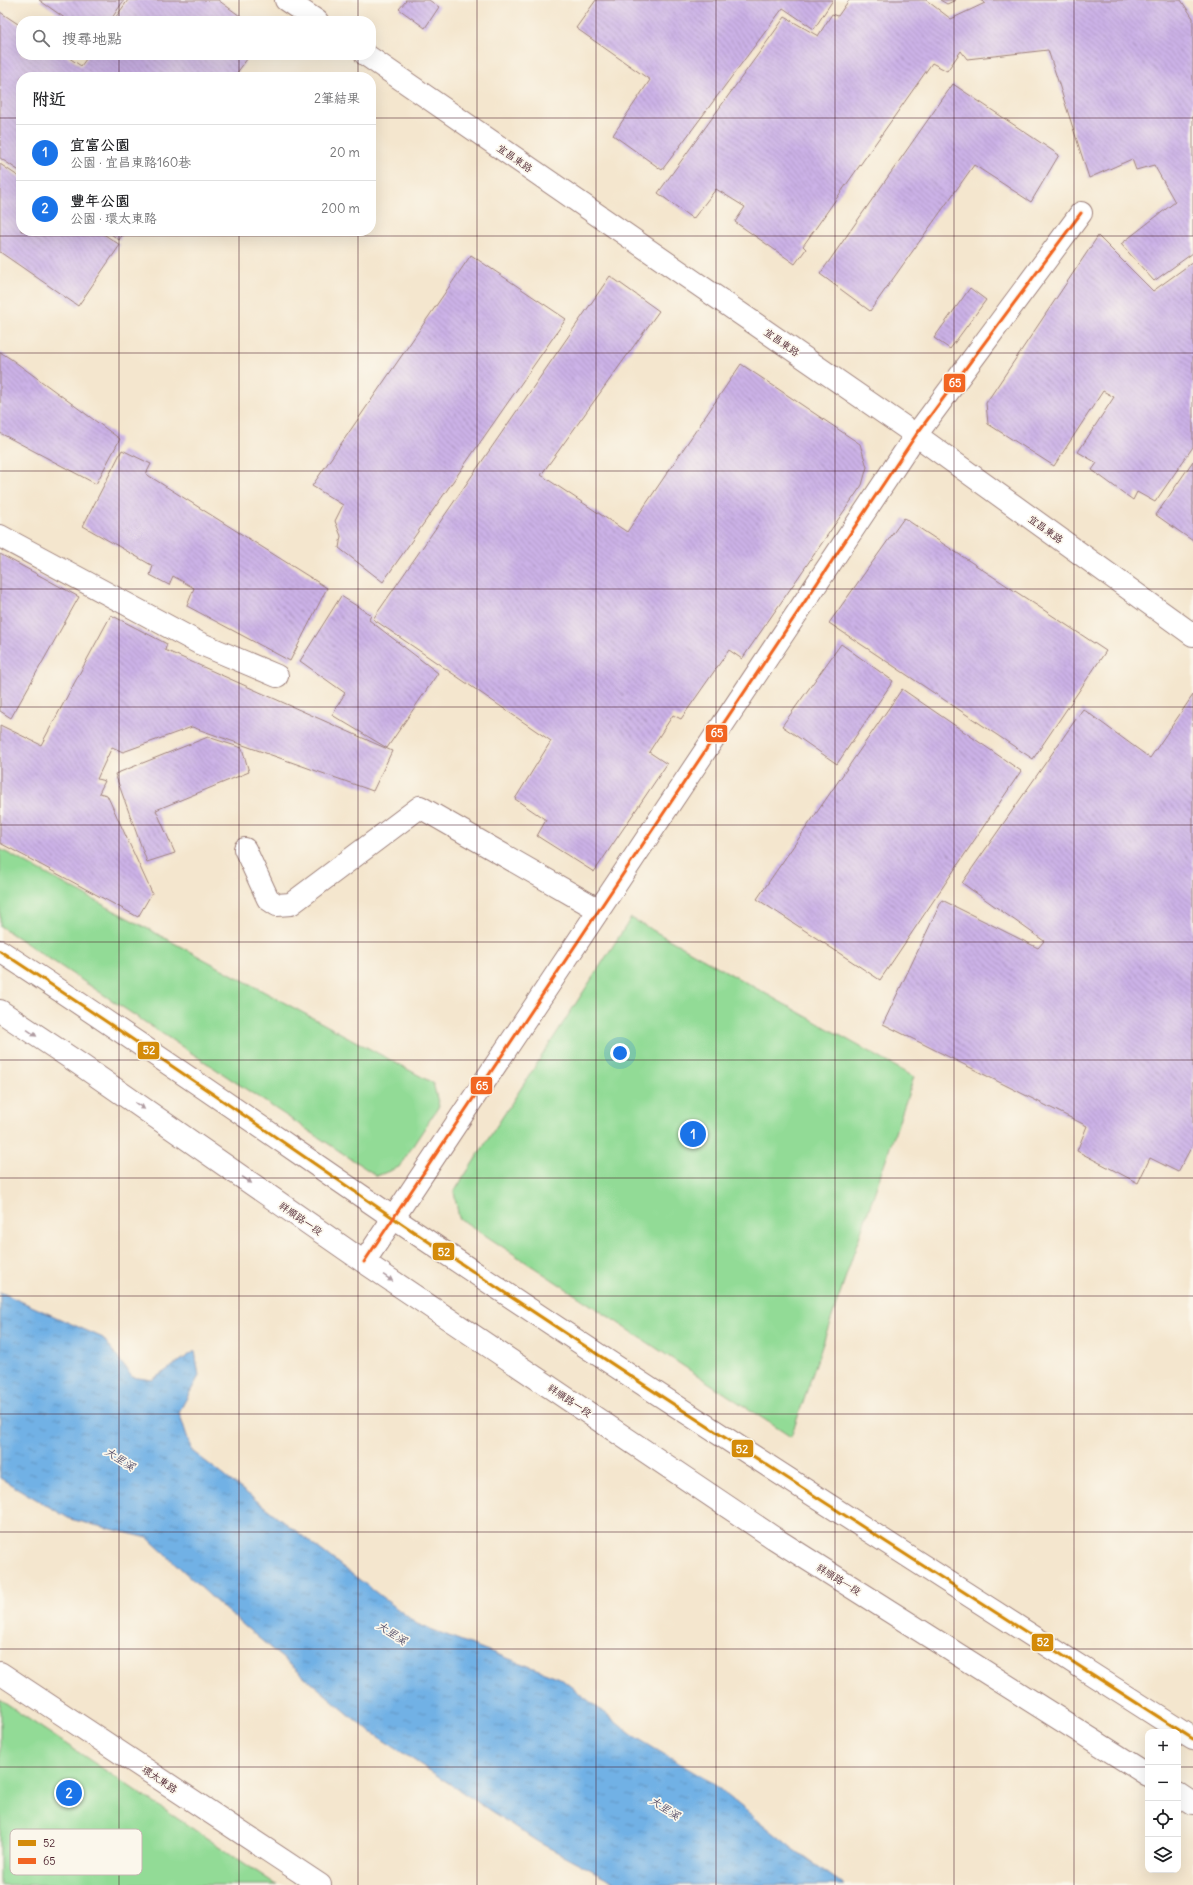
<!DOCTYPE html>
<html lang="zh-TW">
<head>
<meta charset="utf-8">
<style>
  :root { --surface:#fff; --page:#f2f2f2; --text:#202124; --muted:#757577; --line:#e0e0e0; --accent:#1a73e8 }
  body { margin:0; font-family:Delius,"LXGW WenKai TC",sans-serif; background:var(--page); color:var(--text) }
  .controls { position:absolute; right:12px; bottom:12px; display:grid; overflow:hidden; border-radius:8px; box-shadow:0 4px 16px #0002 }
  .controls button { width:36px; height:36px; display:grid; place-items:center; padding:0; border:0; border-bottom:1px solid var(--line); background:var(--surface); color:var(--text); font:20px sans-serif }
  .you { position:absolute; left:620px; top:1053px; width:14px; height:14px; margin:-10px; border:3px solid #fff; border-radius:50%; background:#1a73e8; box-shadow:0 0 0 6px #1a73e833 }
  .badge { display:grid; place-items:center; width:26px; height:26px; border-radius:50%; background:var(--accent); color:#fff; font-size:13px; font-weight:700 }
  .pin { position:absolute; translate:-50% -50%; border:2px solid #fff; box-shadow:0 1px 4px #0006 }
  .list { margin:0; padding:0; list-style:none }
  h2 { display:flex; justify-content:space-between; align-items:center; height:52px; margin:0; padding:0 16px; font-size:17px }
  h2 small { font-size:13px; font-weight:400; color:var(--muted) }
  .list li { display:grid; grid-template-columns:26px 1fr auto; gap:12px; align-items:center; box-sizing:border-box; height:56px; padding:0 16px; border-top:1px solid var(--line) }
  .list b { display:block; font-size:15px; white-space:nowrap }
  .list p { margin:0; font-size:13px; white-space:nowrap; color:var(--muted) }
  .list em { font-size:13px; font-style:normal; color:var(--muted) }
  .icon { flex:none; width:22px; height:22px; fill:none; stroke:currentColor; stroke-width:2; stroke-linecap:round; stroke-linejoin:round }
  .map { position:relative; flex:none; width:1193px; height:1885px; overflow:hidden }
  .search { position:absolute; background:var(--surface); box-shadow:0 4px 16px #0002; left:16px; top:16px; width:360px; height:44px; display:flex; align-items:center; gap:10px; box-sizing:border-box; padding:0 14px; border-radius:16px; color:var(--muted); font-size:15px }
  .panel { position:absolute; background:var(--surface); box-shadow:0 4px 16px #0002; left:16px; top:72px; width:360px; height:164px; border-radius:16px }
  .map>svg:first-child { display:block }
  .park { fill:#92db96; stroke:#6e7d60 }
  .water { fill:url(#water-ripples); stroke:#5e6888 }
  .building { fill:url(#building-back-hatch) }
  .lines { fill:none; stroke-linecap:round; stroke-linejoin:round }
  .minor-casing { stroke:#9f827c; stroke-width:24 }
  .minor { stroke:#fff; stroke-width:22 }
  .bus-1-casing { stroke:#fbf7ec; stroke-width:6 }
  .bus-2-casing { stroke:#fbf7ec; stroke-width:6 }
  .bus-1 { stroke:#d48b09; stroke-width:3 }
  .bus-2 { stroke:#f26522; stroke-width:3 }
  .oneway { fill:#ae9aa0 }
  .grid { fill:none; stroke:#4a1f2b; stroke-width:1; stroke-opacity:0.55 }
  .labels { text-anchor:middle; stroke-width:3.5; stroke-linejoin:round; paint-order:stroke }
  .street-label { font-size:10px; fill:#4a1f2b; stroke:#fbf7ec }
  .water-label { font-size:11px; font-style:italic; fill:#58526c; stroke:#fbf7ec }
  .key { fill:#fbf7ec; stroke:#c6b6b2; stroke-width:1 }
  .key-label { font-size:11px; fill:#4a1f2b }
  .line-badge { stroke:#fbf7ec; stroke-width:1.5 }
  .badge-label { font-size:11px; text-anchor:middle; font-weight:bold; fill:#fff }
</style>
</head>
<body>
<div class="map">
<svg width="1193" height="1885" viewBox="0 0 1193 1885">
  <defs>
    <pattern id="water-ripples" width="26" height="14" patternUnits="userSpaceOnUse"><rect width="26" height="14" fill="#71b1e5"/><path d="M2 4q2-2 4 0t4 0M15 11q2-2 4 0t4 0" fill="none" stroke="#5f8fba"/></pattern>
    <pattern id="building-back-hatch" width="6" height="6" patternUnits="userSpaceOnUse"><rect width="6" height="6" fill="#ccb2e7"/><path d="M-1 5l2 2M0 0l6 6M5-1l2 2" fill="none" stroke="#a890bb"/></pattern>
  </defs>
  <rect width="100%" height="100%" fill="#fbf7ec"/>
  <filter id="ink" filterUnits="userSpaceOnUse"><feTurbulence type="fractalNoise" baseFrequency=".025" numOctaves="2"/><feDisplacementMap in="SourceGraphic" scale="8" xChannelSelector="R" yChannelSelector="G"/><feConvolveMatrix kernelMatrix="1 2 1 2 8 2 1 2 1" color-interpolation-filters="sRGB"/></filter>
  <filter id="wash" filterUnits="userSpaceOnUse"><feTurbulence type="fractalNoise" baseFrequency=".012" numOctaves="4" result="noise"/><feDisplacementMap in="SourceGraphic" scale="16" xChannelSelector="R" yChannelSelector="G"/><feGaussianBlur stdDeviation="0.9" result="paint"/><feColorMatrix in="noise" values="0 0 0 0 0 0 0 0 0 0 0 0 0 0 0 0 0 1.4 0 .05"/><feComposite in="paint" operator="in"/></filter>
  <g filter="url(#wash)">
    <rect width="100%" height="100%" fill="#f4e6ce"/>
    <!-- park -->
    <path class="park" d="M0,849l433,234 6,23 -40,61 -22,9 -377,-250z
      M631,918l283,159 -123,360 -332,-219 -5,-26z
      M0,1700l277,185h-277z"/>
    <!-- water -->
    <path class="water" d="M0,1292l103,46 29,39 20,3 43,-29 4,25 -20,36 13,39 225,173 143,54 72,57 80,48 80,65 52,37h-224l-82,-43 -173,-114 -143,-121 -74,-69 -78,-19 -70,-41z"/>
    <g id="blocks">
      <!-- building -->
      <path class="building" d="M39,0h85l-14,21h-41z
        M128,0h90l29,21h-134z
        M405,0h24l10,7 -14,21 -26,-19 7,-8z
        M596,0h237l-19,29 -31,-21 -121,162 -49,-35 37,-55 -74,-52z
        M849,0h77l25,19 34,-16 -5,-3h201l12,18v235l-39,28 -33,-37 54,-42 -21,-37 -18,5 -4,-11 -43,19 -41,-128 -81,9 -6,-8 -14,20 -15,-8 -129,183 3,3 -11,15 -60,-42 10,-15 -29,-18 -23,30 -35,-26 127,-176 33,19 14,-22 6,2z
        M940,0h16l-9,4z
        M0,12l21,14v29h44l16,11 8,-11h161l-16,22h-213v95l-21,-14z
        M953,84l106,71 -28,47 -57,-37 -104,146 -50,-37z
        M0,164l21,14v53h78l21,14 -42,61 -78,-54z
        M107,231h18l-6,9z
        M1098,236l55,55 40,-29v185l-38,55 -18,-10 -4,8 -41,-30 5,-7 -19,-11 36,-55 -11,-6 -49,75 -66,-42 -2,-21z
        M471,255l95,64 -183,263 -44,-34 2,-12 -6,-15 8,-16 -31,-19z
        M610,276l49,35 -118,164 86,57 114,-168 119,80 7,23 -5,18 -120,174 -13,-9 -48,69 -8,-4 -24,37 18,12 -73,108 -57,-36 9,-16 -31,-21 36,-58 -178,-122z
        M970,288l16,12 -36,49 -16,-11z
        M0,352l11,7 109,80 -24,45 -96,-51z
        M122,450l29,14 -5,10 181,114 -37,73 -103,-55 7,-18 -21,-12 -4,9 -19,-10 3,-9 -70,-40z
        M1193,461v80l-37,-26z
        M904,518l202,133 -73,108 -204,-136z
        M0,554l79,43 -68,121 -11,-7z
        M341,596l30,19 -2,5 69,53 -51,75 -55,-33 13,-22 -45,-32z
        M111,615l56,29 -2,6 227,101 -19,40 -181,-64 -69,25 -11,-5 -15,32 8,2 -6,12 8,2 45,98 -14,24 -138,-74v-118l41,20z
        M841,644l52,37 -56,83 -55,-38z
        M902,689l119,82 -141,209 -123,-81z
        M1193,695v449l-15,28 -28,-14 -12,25 -61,-32 10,-25 -204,-102 59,-124 96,48 6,-7 -82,-58 121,-174 67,49z
        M208,737l34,11 7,24 -93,38 19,43 -28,9 -32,-88z"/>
    </g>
  </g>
  <g filter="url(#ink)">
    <use href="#blocks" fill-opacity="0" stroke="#9f827c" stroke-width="1"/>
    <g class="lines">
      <!-- minor casing -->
      <g class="minor-casing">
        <path id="minor" d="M286,0l31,21
          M366,55l550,380 277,200
          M0,536l199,107 78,33
          M245,849l23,50 9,6 14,-1 129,-97 179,103
          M0,951c132,86 262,177 392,266 264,179 533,350 801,522
          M0,1011l78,52 286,199 410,276 374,237
          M364,1262l552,-827 165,-222
          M0,1673l320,212
          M1178,1794l15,10"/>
      </g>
      <!-- minor -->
      <use href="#minor" class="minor"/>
      <!-- bus-1 casing -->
      <g class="bus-1-casing">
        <path id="bus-1" d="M0,951c132,86 262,177 392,266 264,179 533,350 801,522"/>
      </g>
      <!-- bus-2 casing -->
      <g class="bus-2-casing">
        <path id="bus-2" d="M364,1262l552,-827 165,-222"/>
      </g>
      <!-- bus-1 -->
      <use href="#bus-1" class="bus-1"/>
      <!-- bus-2 -->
      <use href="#bus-2" class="bus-2"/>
    </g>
    <!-- one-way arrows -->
    <defs><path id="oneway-solid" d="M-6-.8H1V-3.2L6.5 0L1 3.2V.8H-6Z"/></defs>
    <g class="oneway">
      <use href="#oneway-solid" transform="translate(32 1033) rotate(34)"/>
      <use href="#oneway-solid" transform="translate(140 1106) rotate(35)"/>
      <use href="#oneway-solid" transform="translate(247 1180) rotate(35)"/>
      <use href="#oneway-solid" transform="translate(388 1278) rotate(34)"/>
    </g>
  </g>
  <!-- grid -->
  <path class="grid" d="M119,0v21M239,0v21M358,0v21M477,0v1885M596,0v1885M716,0v1885M835,0v1885M954,0v1885M1074,0v1885M119,55v22M239,55v22M358,55v22M0,118h21M371,118h822M119,231v1654M239,231v1654M358,231v1654M0,236h1193M0,353h1193M0,471h1193M0,589h1193M0,707h1193M0,825h1193M0,942h1193M0,1060h1193M0,1178h1193M0,1296h1193M0,1414h1193M0,1532h1193M0,1649h1193M0,1767h1148M1178,1767h15"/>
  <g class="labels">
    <!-- street labels -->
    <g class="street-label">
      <text transform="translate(515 158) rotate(35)" y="4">宜昌東路</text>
      <text transform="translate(782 342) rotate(35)" y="4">宜昌東路</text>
      <text transform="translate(1046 529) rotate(36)" y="4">宜昌東路</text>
      <text transform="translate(301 1218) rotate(35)" y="4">祥順路一段</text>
      <text transform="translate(570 1400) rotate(34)" y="4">祥順路一段</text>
      <text transform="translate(839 1579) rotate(32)" y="4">祥順路一段</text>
      <text transform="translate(160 1779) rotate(34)" y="4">環太東路</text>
    </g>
    <!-- water labels -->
    <g class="water-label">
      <text transform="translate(120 1459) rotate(33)" y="4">大里溪</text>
      <text transform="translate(392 1633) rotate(33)" y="4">大里溪</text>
      <text transform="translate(665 1808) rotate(33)" y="4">大里溪</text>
    </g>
  </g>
  <!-- legend -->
  <rect x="10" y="1829" width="132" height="46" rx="6" class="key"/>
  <rect x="18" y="1840" width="18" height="6" fill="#d48b09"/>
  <rect x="18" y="1858" width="18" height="6" fill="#f26522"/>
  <g class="key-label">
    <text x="43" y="1847">52</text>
    <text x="43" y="1865">65</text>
  </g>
  <g class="line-badge">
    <rect x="943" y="373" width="23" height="20" rx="4" fill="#f26522"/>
    <rect x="705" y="724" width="23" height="19" rx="4" fill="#f26522"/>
    <rect x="137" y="1041" width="23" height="19" rx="4" fill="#d48b09"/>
    <rect x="470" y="1076" width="23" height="19" rx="4" fill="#f26522"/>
    <rect x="432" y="1242" width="23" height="19" rx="4" fill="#d48b09"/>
    <rect x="731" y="1439" width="23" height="19" rx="4" fill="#d48b09"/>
    <rect x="1031" y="1633" width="23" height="19" rx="4" fill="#d48b09"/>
  </g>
  <g class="badge-label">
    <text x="955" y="387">65</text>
    <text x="717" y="737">65</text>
    <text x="149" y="1054">52</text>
    <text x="482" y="1090">65</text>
    <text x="444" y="1256">52</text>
    <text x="742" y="1453">52</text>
    <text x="1043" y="1646">52</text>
  </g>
</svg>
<div class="controls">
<button>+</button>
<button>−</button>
<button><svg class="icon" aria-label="locate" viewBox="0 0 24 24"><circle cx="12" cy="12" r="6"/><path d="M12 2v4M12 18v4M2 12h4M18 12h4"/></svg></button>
<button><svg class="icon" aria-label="layers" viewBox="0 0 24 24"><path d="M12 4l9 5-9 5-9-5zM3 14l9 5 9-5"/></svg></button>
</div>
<div class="you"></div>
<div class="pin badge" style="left:693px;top:1134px">1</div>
<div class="pin badge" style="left:69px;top:1793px">2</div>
<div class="search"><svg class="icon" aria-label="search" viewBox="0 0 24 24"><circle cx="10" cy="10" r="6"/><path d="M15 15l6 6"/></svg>搜尋地點</div>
<section class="panel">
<h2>附近<small>2筆結果</small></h2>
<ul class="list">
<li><span class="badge">1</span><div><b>宜富公園</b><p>公園 · 宜昌東路160巷</p></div><em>20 m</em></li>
<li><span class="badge">2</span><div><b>豐年公園</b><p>公園 · 環太東路</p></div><em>200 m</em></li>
</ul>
</section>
</div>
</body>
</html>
